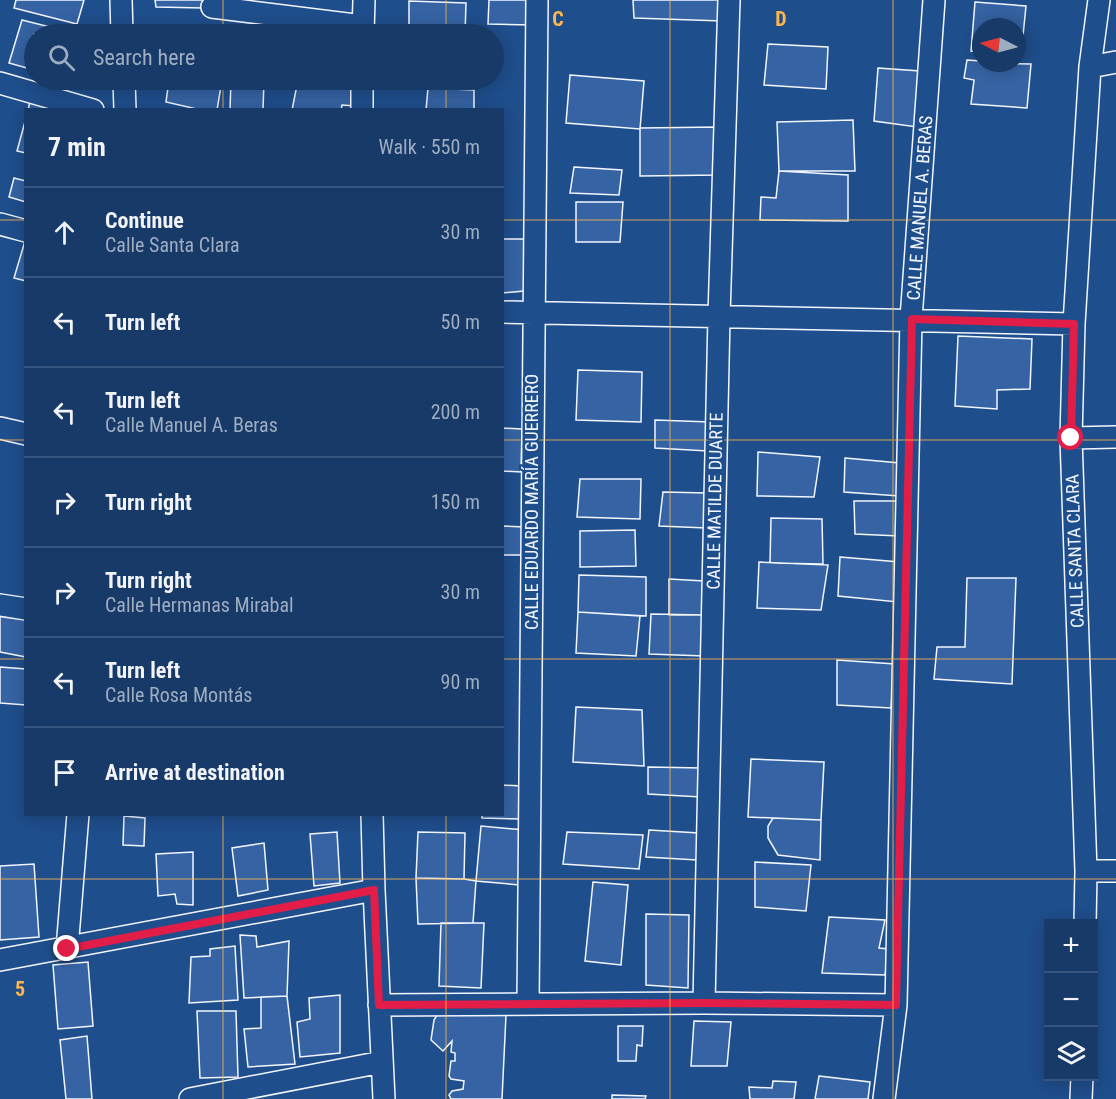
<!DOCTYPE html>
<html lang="en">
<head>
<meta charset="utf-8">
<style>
  :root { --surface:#173a69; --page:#20416f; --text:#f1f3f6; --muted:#9eadc0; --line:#36547d }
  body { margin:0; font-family:"Roboto Condensed",sans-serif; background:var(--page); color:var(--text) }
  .controls { position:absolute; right:18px; bottom:18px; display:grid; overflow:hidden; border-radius:0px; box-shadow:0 3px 15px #0003 }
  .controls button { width:54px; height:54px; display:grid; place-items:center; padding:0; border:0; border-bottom:2px solid var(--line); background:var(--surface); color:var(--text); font:30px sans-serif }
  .compass { position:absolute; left:972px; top:18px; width:54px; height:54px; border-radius:50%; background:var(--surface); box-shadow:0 3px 15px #0003; rotate:276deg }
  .stop { position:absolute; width:18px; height:18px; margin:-14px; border:4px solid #e11d48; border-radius:50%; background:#fff }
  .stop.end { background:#e11d48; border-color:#fff; box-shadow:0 2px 6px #0008 }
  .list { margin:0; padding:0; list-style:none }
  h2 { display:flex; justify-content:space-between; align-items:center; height:78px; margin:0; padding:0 24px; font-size:26px }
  h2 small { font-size:20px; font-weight:400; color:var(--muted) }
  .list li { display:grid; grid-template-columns:39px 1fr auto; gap:18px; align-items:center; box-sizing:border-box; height:90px; padding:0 24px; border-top:2px solid var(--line) }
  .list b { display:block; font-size:22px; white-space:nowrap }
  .list p { margin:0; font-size:20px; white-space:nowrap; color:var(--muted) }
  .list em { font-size:20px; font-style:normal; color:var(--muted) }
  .icon { flex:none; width:33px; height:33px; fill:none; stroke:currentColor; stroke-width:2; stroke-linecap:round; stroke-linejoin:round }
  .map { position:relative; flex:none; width:1116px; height:1099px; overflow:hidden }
  .search { position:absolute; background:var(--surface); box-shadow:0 3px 15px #0003; left:24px; top:24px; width:480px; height:66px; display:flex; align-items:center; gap:15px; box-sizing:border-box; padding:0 21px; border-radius:33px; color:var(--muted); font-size:22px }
  .panel { position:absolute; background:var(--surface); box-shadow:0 3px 15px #0003; left:24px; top:108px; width:480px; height:708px; border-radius:0px }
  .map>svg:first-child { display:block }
  .building { fill:#3563a3; stroke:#f2f6ff; stroke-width:1.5 }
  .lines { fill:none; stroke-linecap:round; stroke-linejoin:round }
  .street-casing { stroke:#f2f6ff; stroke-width:24 }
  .street { stroke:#1f4e8c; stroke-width:21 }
  .route { stroke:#e11d48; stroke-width:8 }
  .grid { fill:none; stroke:#ffb74d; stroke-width:1.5; stroke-opacity:0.55 }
  .labels { text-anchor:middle; stroke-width:4.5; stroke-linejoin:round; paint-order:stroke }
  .street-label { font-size:18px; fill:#f2f6ff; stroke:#1f4e8c }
  .grid-label { font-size:20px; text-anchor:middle; font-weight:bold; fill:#ffb74d; stroke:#1f4e8c; stroke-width:4.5; stroke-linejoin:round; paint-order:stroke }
</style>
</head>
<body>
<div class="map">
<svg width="1116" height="1099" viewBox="0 0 1116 1099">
  <rect width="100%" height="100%" fill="#1f4e8c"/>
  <!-- building -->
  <path class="building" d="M16,0h68l-7,24 -63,-16z
    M155,0h48v8l-47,-1z
    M489,0h44l-1,25 -44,-1z
    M633,0h88l1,21 -88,-3z
    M409,1l57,2 -1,31h-56z
    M975,2l51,4 -5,50h-4v-29h-36v25l-10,-1z
    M22,20l28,7 -2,7h-14v36l-25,-7z
    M271,22l27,3 -1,9h-28z
    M163,26l56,7v1h-56z
    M768,44l60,3 -2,42 -62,-4z
    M967,60l14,1v2l50,1 -4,44 -56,-4 3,-24 -10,-2z
    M878,68l42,3 -3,56 -43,-6z
    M570,75l74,6 -4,48 -74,-6z
    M169,80h53l-5,30h-16l-35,-8z
    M231,80h33l-1,30h-33z
    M298,80h61l-3,26 -14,-1 -1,5h-49z
    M428,88l46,2v20h-48z
    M30,101l35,9h-37z
    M26,118v35l-9,-2z
    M853,120l2,51h-76l-2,-49z
    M719,127l1,48 -80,1v-48z
    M574,167l48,3 -3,25 -49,-2z
    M779,171l69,4v46l-88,-1 1,-23 15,1z
    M14,178l12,3v21l-17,-5z
    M576,202h47l-3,40h-44z
    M502,239h25l-3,52 -22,2z
    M25,241h1v40l-12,-3z
    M958,336l74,3 -2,50 -33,1v19l-42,-3z
    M578,370l64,2 -1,50 -65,-2z
    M655,420l55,2 -2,29 -53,-3z
    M502,428l20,1 -1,43 -19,-1z
    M758,452l62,5 -6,40 -57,-1z
    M845,458l55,5 -1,33 -55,-4z
    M580,479h61l-1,40 -63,-2z
    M663,492l45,1 -2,35 -47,-2z
    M854,501h45v35l-44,-2z
    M771,518l51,1 1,45 -53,-1z
    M502,526l22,1 1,28h-23z
    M635,530l1,36 -56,1v-36z
    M840,557l60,5 -2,40 -60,-6z
    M759,562l69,3 -7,45 -64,-2z
    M579,575l67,2v39l-68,-4z
    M967,578h49l-4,106 -78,-5 3,-32h28z
    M669,579l35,2 1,34h-36z
    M0,611l26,5v41l-26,-5z
    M578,612l62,4 -4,40 -60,-3z
    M651,614l54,1 -1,41 -55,-2z
    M837,660l58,4 -4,44 -54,-3z
    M0,667l26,2v36l-26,-2z
    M576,707l66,3 2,56 -71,-4z
    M751,759l73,3 -3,58 -73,-3z
    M648,767l54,1 -1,29 -53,-3z
    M502,785l20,1v33l-40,-1v-4h20z
    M124,816l21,2 -1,28 -21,-1z
    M773,818l48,2 -1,40 -42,-5 -10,-17v-12z
    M481,826l44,4 -5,55 -44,-4z
    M649,830l50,3 -2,27 -51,-3z
    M337,832l3,51 -26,3 -4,-52z
    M418,832l47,1 -1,46 -48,-1z
    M567,832l76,3 -4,34 -76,-5z
    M264,843l4,47 -30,6 -6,-48z
    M193,852v53l-16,-1 -2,-10 -17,2 -2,-42z
    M755,862l56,3 -5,46 -51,-4z
    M34,864l5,73 -39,3v-74z
    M416,878l48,1 12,2 -3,42 -55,1z
    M593,882l35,3 -7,80 -36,-4z
    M646,914l43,1 -1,73 -42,-3z
    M829,917l56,3 -6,28 10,1 -4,26 -63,-2z
    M441,923h43l-3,65 -42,-2z
    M240,935l16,1 1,11 32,-6 -2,55 -43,2z
    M235,946l3,54 -49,3 2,-46 19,-1v-7z
    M88,962l5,64 -35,3 -5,-64z
    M340,995v58l-40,4 -3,-35 13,-3 -1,-21z
    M287,996l8,68 -47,3 -4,-38 17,-1v-31z
    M197,1011h39l2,66 -38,1z
    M437,1015h69l-4,84h-51l-2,-4 3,-4 11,-2 1,-8 -13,-2 -2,-3 2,-15h4v-8l-4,-1 1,-11 -9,10 -12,-11 3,-20z
    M694,1021l37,1 -4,44h-36z
    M618,1026h25l-1,20 -5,-1 -1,16h-18z
    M87,1036l5,63h-26l-6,-59z
    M819,1076l51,6 -2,17h-53z
    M773,1081l23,1 -2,17h-44l-1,-12 23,1z
    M612,1095l34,1 -1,3h-33z"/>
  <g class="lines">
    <!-- street casing -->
    <g class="street-casing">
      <path id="street" d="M121,0l1,34
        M212,7l151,19
        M363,34l1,-34
        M1090,67l26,-5
        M124,80l1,30
        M0,83l93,27
        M362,110v-30
        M0,224l26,7
        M502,312l572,12
        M0,428l26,6
        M1071,438l45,-1
        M0,605l26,4
        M372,814l2,76 10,209
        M1086,871h30
        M1085,924l1,-53 -15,-433 3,-114 16,-257 9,-67
        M67,949l11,-135
        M0,960l374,-70
        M704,1003l15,-687 10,-316
        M528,1004l9,-1004
        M379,1005l325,-2 192,2
        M190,1099l192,-37
        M884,1099l12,-94 15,-686 23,-319
        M1081,1099l1,-23"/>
    </g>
    <!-- street -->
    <use href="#street" class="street"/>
  </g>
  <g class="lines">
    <!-- route -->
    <path class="route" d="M67,949l307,-59 5,115 325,-2 192,2 16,-686 162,5 -3,114"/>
  </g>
  <!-- grid -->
  <path class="grid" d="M223,0v34M446,0v34M670,0v1099M893,0v1099M223,80v30M446,80v30M0,220h26M502,220h614M0,440h26M502,440h614M0,659h26M502,659h614M223,814v285M446,814v285M0,879h1116"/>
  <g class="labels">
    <!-- street labels -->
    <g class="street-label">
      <text transform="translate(920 208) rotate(-86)" y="6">CALLE MANUEL A. BERAS</text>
      <text transform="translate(715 501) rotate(-89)" y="6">CALLE MATILDE DUARTE</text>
      <text transform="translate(532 502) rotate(-90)" y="6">CALLE EDUARDO MARÍA GUERRERO</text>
      <text transform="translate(1075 551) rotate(-92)" y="6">CALLE SANTA CLARA</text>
    </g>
  </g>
  <g class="grid-label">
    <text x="558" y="26">C</text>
    <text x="781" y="26">D</text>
    <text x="20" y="996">5</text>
  </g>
</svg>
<div class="controls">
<button>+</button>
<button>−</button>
<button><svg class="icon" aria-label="layers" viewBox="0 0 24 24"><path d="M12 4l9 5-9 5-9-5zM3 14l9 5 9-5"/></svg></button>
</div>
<svg class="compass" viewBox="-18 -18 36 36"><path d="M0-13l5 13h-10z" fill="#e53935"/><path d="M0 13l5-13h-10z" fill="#9eadc0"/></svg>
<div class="stop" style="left:1071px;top:438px"></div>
<div class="stop end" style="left:67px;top:949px"></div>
<div class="search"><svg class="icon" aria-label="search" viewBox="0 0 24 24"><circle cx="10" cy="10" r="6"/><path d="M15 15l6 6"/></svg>Search here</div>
<section class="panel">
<h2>7 min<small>Walk · 550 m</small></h2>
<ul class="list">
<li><svg class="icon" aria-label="ahead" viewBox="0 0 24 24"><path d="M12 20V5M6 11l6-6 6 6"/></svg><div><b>Continue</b><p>Calle Santa Clara</p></div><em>30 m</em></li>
<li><svg class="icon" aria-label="left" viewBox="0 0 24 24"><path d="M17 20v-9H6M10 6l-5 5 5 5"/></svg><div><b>Turn left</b></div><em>50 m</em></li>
<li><svg class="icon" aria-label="left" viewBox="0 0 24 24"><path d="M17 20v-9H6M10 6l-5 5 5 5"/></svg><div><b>Turn left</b><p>Calle Manuel A. Beras</p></div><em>200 m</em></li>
<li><svg class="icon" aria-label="right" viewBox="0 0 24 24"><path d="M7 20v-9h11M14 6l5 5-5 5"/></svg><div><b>Turn right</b></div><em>150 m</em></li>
<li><svg class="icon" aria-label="right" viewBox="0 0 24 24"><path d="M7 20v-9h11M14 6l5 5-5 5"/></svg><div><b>Turn right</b><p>Calle Hermanas Mirabal</p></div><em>30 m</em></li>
<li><svg class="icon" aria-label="left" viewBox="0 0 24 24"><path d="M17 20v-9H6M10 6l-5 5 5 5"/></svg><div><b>Turn left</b><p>Calle Rosa Montás</p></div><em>90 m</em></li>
<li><svg class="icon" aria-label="arrive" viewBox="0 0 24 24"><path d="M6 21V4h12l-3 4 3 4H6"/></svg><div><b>Arrive at destination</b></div></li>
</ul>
</section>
</div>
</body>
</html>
